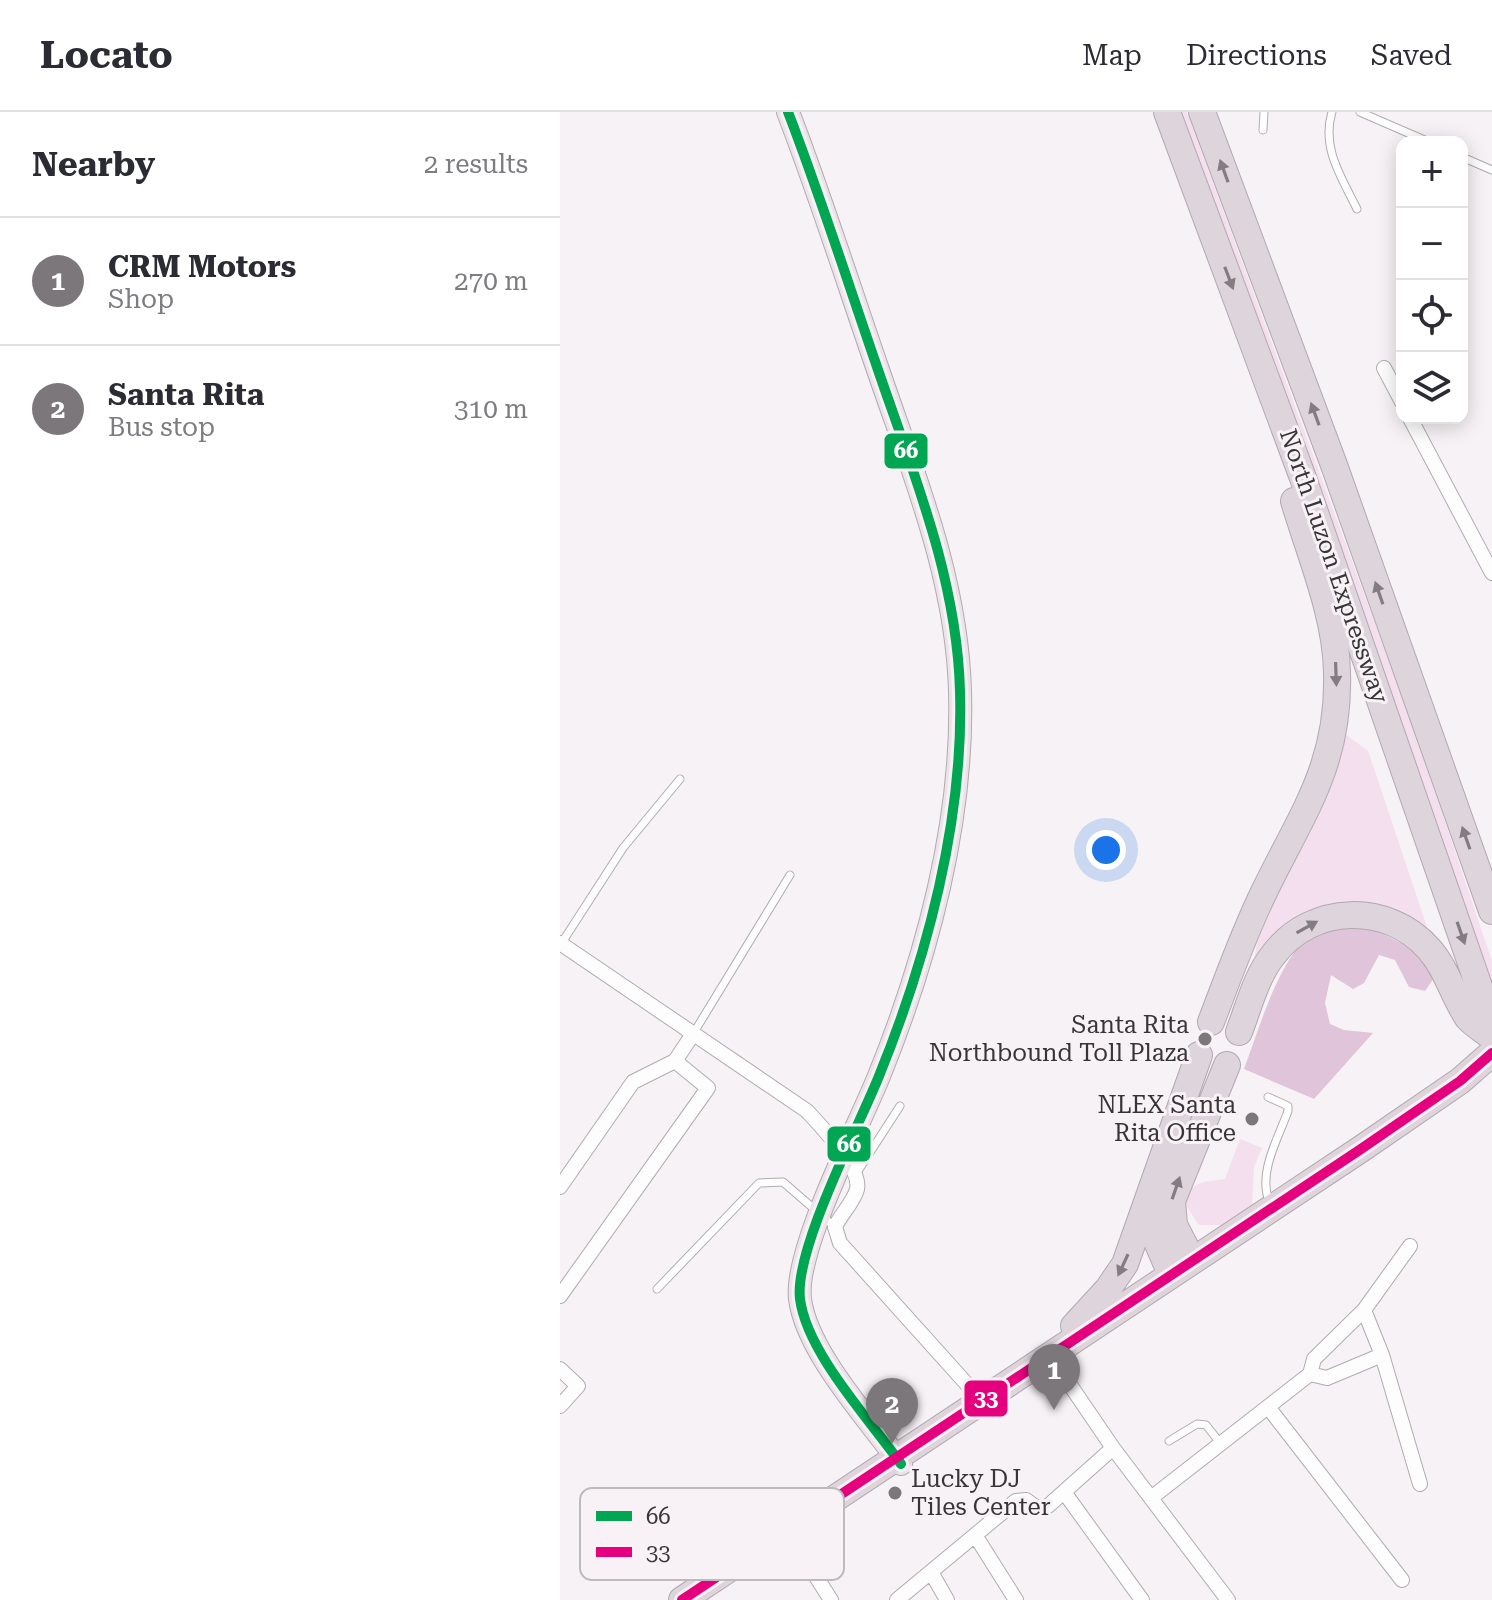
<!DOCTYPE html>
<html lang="en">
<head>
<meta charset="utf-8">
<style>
  :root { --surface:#fff; --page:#f2f2f3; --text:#2b2b33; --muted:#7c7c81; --line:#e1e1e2; --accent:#7b777a }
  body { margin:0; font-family:"Roboto Serif",serif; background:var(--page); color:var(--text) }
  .controls { position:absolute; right:24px; top:24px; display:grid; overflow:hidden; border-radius:16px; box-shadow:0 4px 20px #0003 }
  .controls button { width:72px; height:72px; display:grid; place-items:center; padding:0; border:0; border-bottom:2px solid var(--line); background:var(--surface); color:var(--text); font:40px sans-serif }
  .you { position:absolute; left:546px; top:738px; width:28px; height:28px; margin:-20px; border:6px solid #fff; border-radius:50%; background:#1a73e8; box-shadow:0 0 0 12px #1a73e833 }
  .badge { display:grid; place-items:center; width:52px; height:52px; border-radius:50%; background:var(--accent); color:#fff; font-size:26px; font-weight:700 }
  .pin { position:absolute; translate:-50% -66px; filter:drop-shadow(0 2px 4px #0008) }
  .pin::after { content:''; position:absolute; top:42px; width:28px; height:24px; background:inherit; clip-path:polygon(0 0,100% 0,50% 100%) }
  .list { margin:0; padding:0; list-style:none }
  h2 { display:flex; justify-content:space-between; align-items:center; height:104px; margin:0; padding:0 32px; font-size:34px }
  h2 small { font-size:26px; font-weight:400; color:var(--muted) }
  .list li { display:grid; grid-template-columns:52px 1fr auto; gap:24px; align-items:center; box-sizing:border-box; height:128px; padding:0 32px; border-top:2px solid var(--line) }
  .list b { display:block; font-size:30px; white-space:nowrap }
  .list p { margin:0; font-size:26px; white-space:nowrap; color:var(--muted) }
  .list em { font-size:26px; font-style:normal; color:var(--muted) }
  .icon { flex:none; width:44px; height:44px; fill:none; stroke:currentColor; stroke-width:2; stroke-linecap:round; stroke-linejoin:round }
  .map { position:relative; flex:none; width:932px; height:1488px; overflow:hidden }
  header { display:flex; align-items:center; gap:48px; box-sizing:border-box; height:112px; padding:0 40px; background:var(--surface); border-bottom:2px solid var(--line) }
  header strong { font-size:38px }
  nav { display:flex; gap:44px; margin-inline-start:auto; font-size:28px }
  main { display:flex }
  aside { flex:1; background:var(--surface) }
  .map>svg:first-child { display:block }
  .green { fill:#f3dfee }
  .forest { fill:#dfc4da }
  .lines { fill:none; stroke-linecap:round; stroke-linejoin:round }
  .lane-casing { stroke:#b0acae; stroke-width:9 }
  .street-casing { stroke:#b0acae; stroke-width:16 }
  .primary-casing { stroke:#b3a8b1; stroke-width:24 }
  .highway-casing { stroke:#b3a8b1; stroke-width:28 }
  .lane { stroke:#fefdfe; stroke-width:7 }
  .street { stroke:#fefdfe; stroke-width:14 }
  .primary { stroke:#ebe4e9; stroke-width:22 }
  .highway { stroke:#ded4dc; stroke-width:26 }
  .bus-1-casing { stroke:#f8f1f6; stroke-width:16 }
  .bus-2-casing { stroke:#f8f1f6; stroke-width:16 }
  .bus-1 { stroke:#00a651; stroke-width:10 }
  .bus-2 { stroke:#e5007d; stroke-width:10 }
  .oneway { fill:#837d81 }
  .poi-dot { fill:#7b777a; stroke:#f8f1f6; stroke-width:3 }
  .labels { text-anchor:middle; stroke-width:6; stroke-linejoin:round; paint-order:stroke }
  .street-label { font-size:24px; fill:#383537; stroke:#f8f1f6 }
  .poi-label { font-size:24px; fill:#383537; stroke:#f8f1f6; text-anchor:end }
  .key { fill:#f8f1f6; stroke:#beb9bd; stroke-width:2 }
  .key-label { font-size:22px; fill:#383537 }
  .line-badge { stroke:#f8f1f6; stroke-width:3 }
  .badge-label { font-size:22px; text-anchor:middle; font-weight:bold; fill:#fff }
</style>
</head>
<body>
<header>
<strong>Locato</strong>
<nav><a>Map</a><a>Directions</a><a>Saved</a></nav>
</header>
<main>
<aside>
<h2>Nearby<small>2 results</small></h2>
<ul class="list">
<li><span class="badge">1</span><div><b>CRM Motors</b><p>Shop</p></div><em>270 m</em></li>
<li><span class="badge">2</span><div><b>Santa Rita</b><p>Bus stop</p></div><em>310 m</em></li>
</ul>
</aside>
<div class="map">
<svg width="932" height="1488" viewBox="0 0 932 1488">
  <rect width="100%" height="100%" fill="#f7f2f5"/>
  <!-- green -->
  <path class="green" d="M610,0h17l227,618 78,231v42z
    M785,622l23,17 60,179 -20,-9 -119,2 -17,13 -18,24 3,-17z
    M680,1027l22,9 -8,19 -2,39 -26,19h-27l-16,-24c9,-20 21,-19 42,-22z"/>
  <!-- forest -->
  <path class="forest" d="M809,815l44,22 19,17v15l-7,10 -16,-4 -14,-27 -16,-5 -15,28 -11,6 -22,-14 -6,28 5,21 14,6 29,3 -59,66 -70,-30c14,-36 38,-125 76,-139 13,-5 35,-2 49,-3z"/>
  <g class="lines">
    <!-- lane casing -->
    <g class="lane-casing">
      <path id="lane" d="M772,0c-11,36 10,66 25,97
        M800,0l69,30
        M703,18l1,-18
        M902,45l30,13
        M1,832l62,-96 57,-69
        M133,922l97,-159
        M708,985l20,9v5c-10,28 -30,61 -19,90
        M296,1062l44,-68
        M97,1177l102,-106 24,-1 52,45
        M609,1329l28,-17 9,1 15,19"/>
    </g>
    <!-- street casing -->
    <g class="street-casing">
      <path id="street" d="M824,256l18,34
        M850,306l82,155
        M0,831l247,168c13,14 55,58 50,78 -3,13 -17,26 -22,38l5,16 142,158
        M0,1075l73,-105 42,-21 18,-27
        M0,1184l148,-208 -33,-27
        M804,1198l18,45 38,129
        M489,1242l64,94 115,152
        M0,1257l18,17 -18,20
        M750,1262l17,4 55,-23
        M708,1295l134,173
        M504,1380l78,108
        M591,1386l159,-124 4,-15 50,-49 46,-64
        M227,1419l44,69
        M415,1423l41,65
        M371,1460l16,28
        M337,1488l119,-99 10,-1 11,8 11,-2 65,-58"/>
    </g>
    <!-- primary casing -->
    <g class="primary-casing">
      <path id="primary" d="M228,0c32,83 59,168 88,252 36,106 81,213 84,327 4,128 -33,267 -81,385 -20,50 -85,174 -79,223 7,54 70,121 101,165"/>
    </g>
    <!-- highway casing -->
    <g class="highway-casing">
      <path id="highway" d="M607,0l136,366 189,546
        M642,0l132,353 158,446
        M651,910c17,-44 32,-87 53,-130 38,-79 76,-127 73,-220 -1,-57 -27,-117 -43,-171
        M679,920c10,-26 17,-56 35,-78 38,-50 114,-52 155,-5 18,20 24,47 39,69 6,7 17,13 24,19
        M591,1088l4,37 16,37
        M632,1148l-18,-35 -2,-24 55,-136
        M514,1214l34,-37 17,-25 74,-209
        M122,1488l679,-451 99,-68 32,-28"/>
    </g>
    <!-- lane -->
    <use href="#lane" class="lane"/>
    <!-- street -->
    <use href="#street" class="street"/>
    <!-- primary -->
    <use href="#primary" class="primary"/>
    <!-- highway -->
    <use href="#highway" class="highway"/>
    <!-- bus-1 casing -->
    <g class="bus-1-casing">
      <path id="bus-1" d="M228,0c32,83 59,168 88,252 36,106 81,213 84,327 4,128 -33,267 -81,385 -20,50 -85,174 -79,223 7,54 70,121 101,165"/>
    </g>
    <!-- bus-2 casing -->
    <g class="bus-2-casing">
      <path id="bus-2" d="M122,1488l679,-451 99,-68 32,-28"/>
    </g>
    <!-- bus-1 -->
    <use href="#bus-1" class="bus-1"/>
    <!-- bus-2 -->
    <use href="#bus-2" class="bus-2"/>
  </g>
  <!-- one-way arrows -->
  <defs><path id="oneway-solid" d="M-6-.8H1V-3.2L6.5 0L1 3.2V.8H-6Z" transform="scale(2)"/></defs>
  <g class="oneway">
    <use href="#oneway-solid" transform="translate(664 59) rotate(-110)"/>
    <use href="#oneway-solid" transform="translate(669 166) rotate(69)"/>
    <use href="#oneway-solid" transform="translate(755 302) rotate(-110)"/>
    <use href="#oneway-solid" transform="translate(819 481) rotate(-109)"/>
    <use href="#oneway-solid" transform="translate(776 562) rotate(88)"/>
    <use href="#oneway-solid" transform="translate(906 726) rotate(-109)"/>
    <use href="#oneway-solid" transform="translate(747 815) rotate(-29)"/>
    <use href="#oneway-solid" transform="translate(901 821) rotate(71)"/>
    <use href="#oneway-solid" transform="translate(616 1076) rotate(-71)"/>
    <use href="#oneway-solid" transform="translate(563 1153) rotate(115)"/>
  </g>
  <!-- markers -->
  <g class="poi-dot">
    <circle cx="645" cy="927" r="8"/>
    <circle cx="692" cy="1007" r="8"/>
    <circle cx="335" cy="1381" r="8"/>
  </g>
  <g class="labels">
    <!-- street labels -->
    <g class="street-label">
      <text transform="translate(774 454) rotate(71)" y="8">North Luzon Expressway</text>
    </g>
    <!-- poi labels -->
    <g class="poi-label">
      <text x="629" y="921">Santa Rita<tspan x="629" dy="28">Northbound Toll Plaza</tspan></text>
      <text x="676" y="1001">NLEX Santa<tspan x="676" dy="28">Rita Office</tspan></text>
      <text x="351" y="1375" text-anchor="start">Lucky DJ<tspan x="351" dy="28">Tiles Center</tspan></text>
    </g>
  </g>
  <!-- legend -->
  <rect x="20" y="1376" width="264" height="92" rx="12" class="key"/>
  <rect x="36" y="1399" width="36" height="10" fill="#00a651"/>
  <rect x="36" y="1435" width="36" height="10" fill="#e5007d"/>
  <g class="key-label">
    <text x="86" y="1412">66</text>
    <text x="86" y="1448">33</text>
  </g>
  <g class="line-badge">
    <rect x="323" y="320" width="46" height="38" rx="8" fill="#00a651"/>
    <rect x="266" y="1013" width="46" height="38" rx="8" fill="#00a651"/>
    <rect x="403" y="1267" width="46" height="39" rx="8" fill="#e5007d"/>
  </g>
  <g class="badge-label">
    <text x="346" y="346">66</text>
    <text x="289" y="1040">66</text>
    <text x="426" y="1294">33</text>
  </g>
</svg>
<div class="controls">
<button>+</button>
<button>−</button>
<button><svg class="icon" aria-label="locate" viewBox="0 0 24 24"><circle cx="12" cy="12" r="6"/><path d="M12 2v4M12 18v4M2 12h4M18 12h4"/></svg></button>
<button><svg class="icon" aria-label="layers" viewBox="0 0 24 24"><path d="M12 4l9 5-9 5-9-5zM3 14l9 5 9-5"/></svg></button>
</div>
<div class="you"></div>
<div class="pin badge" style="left:494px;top:1298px">1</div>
<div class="pin badge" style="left:332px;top:1332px">2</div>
</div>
</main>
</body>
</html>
